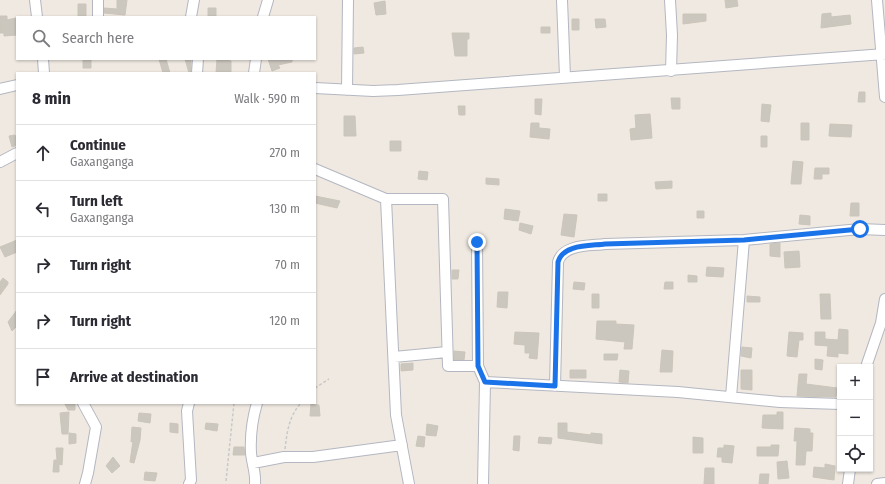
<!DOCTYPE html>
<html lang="en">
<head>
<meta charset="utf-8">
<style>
  :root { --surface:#fff; --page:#f7f7f7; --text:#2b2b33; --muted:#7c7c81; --line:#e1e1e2 }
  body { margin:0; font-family:"Fira Sans Condensed",sans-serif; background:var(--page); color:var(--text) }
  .controls { position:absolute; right:12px; bottom:12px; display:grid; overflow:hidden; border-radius:0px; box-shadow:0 1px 3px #0004 }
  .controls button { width:36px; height:36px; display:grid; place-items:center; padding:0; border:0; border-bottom:1px solid var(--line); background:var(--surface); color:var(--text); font:20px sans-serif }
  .stop { position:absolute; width:12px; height:12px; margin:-9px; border:3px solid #1a73e8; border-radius:50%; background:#fff }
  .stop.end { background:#1a73e8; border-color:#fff; box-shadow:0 1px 4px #0008 }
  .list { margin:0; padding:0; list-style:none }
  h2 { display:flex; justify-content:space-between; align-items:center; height:52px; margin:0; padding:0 16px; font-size:17px }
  h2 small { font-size:13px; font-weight:400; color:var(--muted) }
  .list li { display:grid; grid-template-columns:26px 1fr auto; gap:12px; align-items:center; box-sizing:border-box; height:56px; padding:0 16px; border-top:1px solid var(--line) }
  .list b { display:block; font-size:15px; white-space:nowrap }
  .list p { margin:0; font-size:13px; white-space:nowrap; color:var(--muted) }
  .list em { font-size:13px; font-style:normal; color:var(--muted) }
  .icon { flex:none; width:22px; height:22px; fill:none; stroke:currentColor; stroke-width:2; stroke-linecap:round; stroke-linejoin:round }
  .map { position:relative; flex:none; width:885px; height:484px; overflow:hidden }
  .search { position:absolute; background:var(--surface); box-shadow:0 1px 3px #0004; left:16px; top:16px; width:300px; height:44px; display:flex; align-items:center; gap:10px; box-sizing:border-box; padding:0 14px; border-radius:0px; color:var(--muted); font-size:15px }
  .panel { position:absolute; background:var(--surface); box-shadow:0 1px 3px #0004; left:16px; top:72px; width:300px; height:332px; border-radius:0px }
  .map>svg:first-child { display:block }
  .building { fill:#cbc7bf; stroke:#cbc5ba }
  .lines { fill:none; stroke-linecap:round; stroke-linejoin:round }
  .minor-casing { stroke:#b4b7c1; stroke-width:12 }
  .path { stroke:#c9c9c9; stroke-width:1.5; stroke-dasharray:3 2; stroke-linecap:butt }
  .minor { stroke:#fff; stroke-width:10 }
  .route { stroke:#1a73e8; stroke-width:5 }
</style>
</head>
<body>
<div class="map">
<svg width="885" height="484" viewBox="0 0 885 484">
  <rect width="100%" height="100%" fill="#efe9e1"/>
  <!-- building -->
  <path class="building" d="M117,0h10l-2,15 -21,-2v-5l13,1z
    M725,0h12l1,6 -12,2z
    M385,1l1,13 -10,1 -2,-12z
    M78,4h8v13h-8z
    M208,8h8v8h-8z
    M831,13v4l19,-2 1,9 -30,4 1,-14z
    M683,14h23v7l-23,3z
    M0,16h7v4l9,-2 1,17 -13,1v-3h-4z
    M572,19h7v11h-7z
    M595,19h10l1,8 -10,1z
    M541,27h9v6h-9z
    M452,33h17v6h-2v17h-12z
    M363,47l1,6 -10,1v-6z
    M83,59h8v9h-8z
    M159,59h7l4,14h-7z
    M185,59h6v14h-2z
    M217,59l14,2v12h-15z
    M268,59h24v3l-14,3 2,3 -8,3z
    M859,92h6v10h-7z
    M671,98h9v11h-8z
    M535,99h7l-1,16 -6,-1z
    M762,104l9,1 -2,17 -8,-1z
    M458,106h7v9h-6z
    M650,114l2,24 -21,2 -1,-11 6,-1 -1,-13z
    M344,116h11l1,20h-12z
    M531,123h8v5l11,1 -1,10 -19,-2z
    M801,123h8v17h-8z
    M830,124l22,1 -1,12 -22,-1z
    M15,135l2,10 -5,2 -3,-11z
    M761,136h6v11h-6z
    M390,141h11v10h-11z
    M793,161l10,1 -2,22h-10z
    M815,168h14v6h-7v5h-8z
    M419,171l9,1 -1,8 -9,-1z
    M486,178l13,1v6l-13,-1z
    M672,181v7l-16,1 -1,-7z
    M598,194h9v7h-9z
    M315,196l25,5 -3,7 -22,-5z
    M851,203h8v13h-9z
    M505,209l15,2 -2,10 -14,-2z
    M697,211h7v7h-7z
    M564,214l13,1 -3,22 -13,-2z
    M800,215l10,1v9l-11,-1z
    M520,223l13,3 -2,8 -12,-4z
    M17,240v12l-12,5 -5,-10z
    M780,243v14l-10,-1v-12z
    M799,251l1,16 -15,1 -1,-16z
    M707,267l17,1 -1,9 -17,-1z
    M452,270h7l-1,9h-6z
    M688,275l9,1v6h-9z
    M3,278l5,4v2l-8,11v-13z
    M574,282l11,1 -1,7 -11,-1z
    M665,282h8v7h-9z
    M498,292h10l-1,16 -10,-1z
    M592,294h7v14h-7z
    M820,294h10l1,25h-10z
    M747,296l13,1v5h-13z
    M17,310v16l-5,5 -4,-9z
    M597,321h19v3l18,1 -2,24h-8l1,-7 -29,-3z
    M839,329l9,1v24l-10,-1v4l-11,-1 1,-10 -13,-1v-13h10v7l13,1z
    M515,332l24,1 -2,26 -8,-1 1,-5h-5v-8l-11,-1z
    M789,332l14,1v7h-4l-2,17 -10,-1z
    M742,347l10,1 -1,10 -10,-2z
    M662,350l11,1 -1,21h-12z
    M454,351l11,1 -1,8h-10z
    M604,354h14l-1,6h-13z
    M815,359l8,1 -1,10 -7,-1z
    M413,363v7l-12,1v-7z
    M570,370h16v8h-16z
    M620,370l9,1 -1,12 -9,-1z
    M741,370h11v20l-11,-1z
    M799,374h8l-1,10 31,4 -1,9 -39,-1z
    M75,403v7h-7l-3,-6z
    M311,404l8,1 1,11h-10z
    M69,412l-1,22h-6l-2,-21z
    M777,412h6v17l-21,-1 1,-13h14z
    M139,413l12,1 -1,9 -12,-2z
    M170,423l8,1v9l-8,-1z
    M206,423l12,1 -1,7 -12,-2z
    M558,423h9v9l24,3v-2l11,1v10l-44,-6z
    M427,424l11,2 -2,10 -10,-1z
    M132,427l9,1 -1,12 -6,23 -4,-1 3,-21 -2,1z
    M795,428l15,1v4h3l-1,18h-6l-1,14h-9l1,-24h-3z
    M69,433l7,1v9l-7,1z
    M418,436l7,1 -1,10 -8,-1z
    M514,436h6l-1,15 -6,-1z
    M539,437l13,1 -1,6 -13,-1z
    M693,437l10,1v15h-10z
    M724,445l10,1 -2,17 -10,-1v-5h-5l1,-9h6z
    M771,445h8l-1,11h-21v-9h14z
    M234,447h10l1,8h-12z
    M56,448h7l-1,17 -3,-1v8h-6l1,-12h3z
    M113,457l7,9 -8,7 -6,-7z
    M787,461l2,17 -11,1 -1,-17z
    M825,464l10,2 -1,14 -21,-3 1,-10 11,1z
    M705,468h9v16h-10z
    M145,472l12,1 -2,8 -11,-1z
    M760,474h9l-1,10h-9z"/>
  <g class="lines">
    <!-- minor casing -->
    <g class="minor-casing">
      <path id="minor" d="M35,0l2,17
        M562,0l3,77
        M670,0l2,35 -1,36
        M877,0l8,97
        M98,17v-17
        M191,17l3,-17
        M263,17l5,-17
        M43,59l1,14
        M197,73l1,-14
        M254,73l2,-14
        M315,88l58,3 25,-1 487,-36
        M0,89l17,-4
        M347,90l1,-90
        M0,162l17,-9
        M315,169l71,30 10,216 13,69
        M386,199h57l5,167h30
        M477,242l1,124 7,16 193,10 102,10 60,2
        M394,357l53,-5
        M866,367l15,-44 4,-24
        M555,386l3,-124c5,-18 32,-16 47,-18l139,-4 116,-11 25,1
        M731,397l13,-157
        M83,403l13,24 -8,46 -3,11
        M189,403l-2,8 4,69 -2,4
        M253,463l31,-6h29l89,-12
        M255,484c1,-11 -3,-20 -4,-31 -1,-18 1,-33 6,-50
        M483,484l2,-102
        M848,484l2,-15
        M877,484l8,-1"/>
    </g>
    <!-- path -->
    <path class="path" d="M315,388l14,-9
      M285,449c2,-17 4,-33 16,-46
      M226,481l8,-78"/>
    <!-- minor -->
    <use href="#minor" class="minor"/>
  </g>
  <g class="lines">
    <!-- route -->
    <path class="route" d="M477,242l1,124 7,16 70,4 3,-124c5,-18 32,-16 47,-18l139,-4 116,-11"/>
  </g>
</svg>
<div class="controls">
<button>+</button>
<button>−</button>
<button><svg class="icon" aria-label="locate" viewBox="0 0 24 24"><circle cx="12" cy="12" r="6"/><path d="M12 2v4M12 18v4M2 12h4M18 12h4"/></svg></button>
</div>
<div class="stop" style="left:860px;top:229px"></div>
<div class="stop end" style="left:477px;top:242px"></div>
<div class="search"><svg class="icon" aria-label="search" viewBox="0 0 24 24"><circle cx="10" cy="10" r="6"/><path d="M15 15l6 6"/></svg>Search here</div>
<section class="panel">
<h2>8 min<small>Walk · 590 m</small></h2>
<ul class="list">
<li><svg class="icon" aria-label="ahead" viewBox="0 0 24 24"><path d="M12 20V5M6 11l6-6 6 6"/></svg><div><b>Continue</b><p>Gaxanganga</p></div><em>270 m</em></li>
<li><svg class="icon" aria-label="left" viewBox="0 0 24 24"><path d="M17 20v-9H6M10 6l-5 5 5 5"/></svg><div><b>Turn left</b><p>Gaxanganga</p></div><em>130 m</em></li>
<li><svg class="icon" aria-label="right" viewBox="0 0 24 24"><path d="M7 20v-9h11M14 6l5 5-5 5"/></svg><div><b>Turn right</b></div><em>70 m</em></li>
<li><svg class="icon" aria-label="right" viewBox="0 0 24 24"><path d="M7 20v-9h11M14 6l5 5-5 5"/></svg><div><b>Turn right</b></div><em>120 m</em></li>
<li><svg class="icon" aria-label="arrive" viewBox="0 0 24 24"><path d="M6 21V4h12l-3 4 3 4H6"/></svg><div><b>Arrive at destination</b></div></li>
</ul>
</section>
</div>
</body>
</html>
